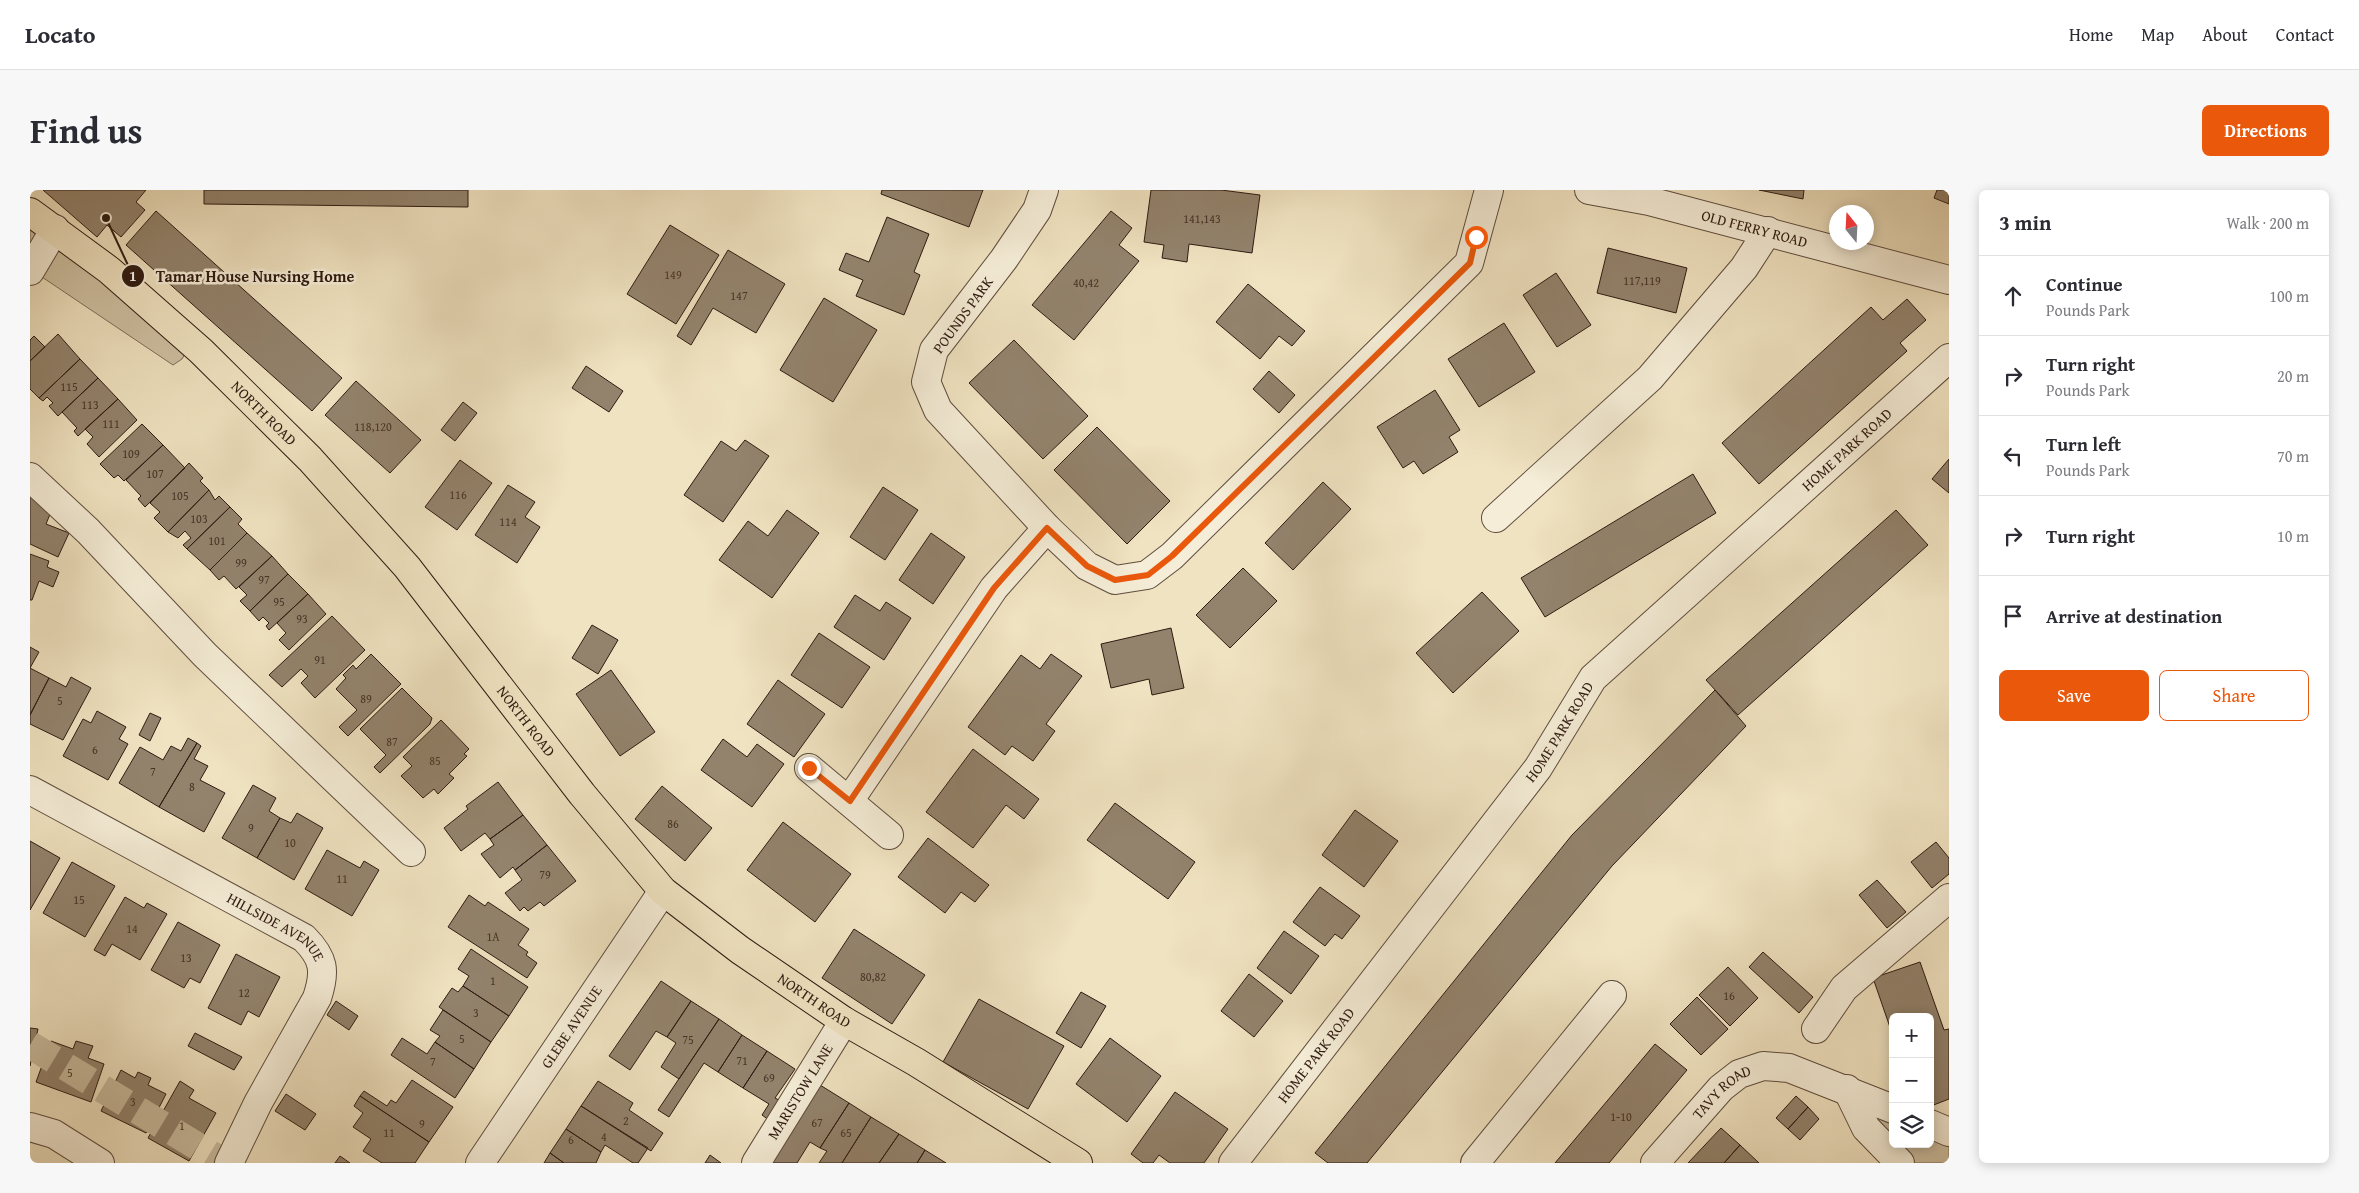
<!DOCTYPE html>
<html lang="en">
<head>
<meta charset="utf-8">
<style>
  :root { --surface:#fff; --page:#f7f7f7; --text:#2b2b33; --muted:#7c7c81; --line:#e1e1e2; --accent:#ea580c }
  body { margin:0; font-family:"Gentium Book Plus",serif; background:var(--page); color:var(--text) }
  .controls { position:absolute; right:15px; bottom:15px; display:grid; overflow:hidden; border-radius:8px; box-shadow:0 2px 12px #0003 }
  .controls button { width:45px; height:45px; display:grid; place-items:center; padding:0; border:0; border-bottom:1px solid var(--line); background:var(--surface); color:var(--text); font:25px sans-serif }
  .compass { position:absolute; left:1799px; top:15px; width:45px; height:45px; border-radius:50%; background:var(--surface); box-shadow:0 2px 12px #0003; rotate:342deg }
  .stop { position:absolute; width:15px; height:15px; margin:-11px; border:4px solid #ea580c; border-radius:50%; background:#fff }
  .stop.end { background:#ea580c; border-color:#fff; box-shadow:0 1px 5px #0008 }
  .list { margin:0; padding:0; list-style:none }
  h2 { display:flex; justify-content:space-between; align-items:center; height:65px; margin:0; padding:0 20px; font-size:21px }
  h2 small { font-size:16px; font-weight:400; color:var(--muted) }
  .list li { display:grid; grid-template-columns:32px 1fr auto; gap:15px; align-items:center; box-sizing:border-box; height:80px; padding:0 20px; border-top:1px solid var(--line) }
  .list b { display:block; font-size:19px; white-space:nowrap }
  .list p { margin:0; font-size:16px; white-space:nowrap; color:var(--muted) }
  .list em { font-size:16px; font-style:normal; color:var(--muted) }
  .actions { display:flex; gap:10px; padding:15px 20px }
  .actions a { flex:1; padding:11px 0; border:1px solid var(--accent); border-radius:8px; text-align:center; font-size:18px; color:var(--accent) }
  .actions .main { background:var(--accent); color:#fff }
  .icon { flex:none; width:28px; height:28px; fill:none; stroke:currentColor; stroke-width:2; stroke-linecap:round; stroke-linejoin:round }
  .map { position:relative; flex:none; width:1919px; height:973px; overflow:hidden; border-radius:8px }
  header { display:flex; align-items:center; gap:30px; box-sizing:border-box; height:70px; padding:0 25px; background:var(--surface); border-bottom:1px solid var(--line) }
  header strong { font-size:24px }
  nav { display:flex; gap:28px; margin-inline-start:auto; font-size:18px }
  .intro { display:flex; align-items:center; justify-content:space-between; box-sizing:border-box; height:120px; padding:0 30px }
  h1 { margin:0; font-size:35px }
  .button { padding:12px 22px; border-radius:8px; background:var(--accent); color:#fff; font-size:18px; font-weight:700 }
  main { display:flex; gap:30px; padding:0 30px }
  aside { flex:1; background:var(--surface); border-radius:8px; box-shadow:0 2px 12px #0003 }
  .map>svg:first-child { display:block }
  .green { fill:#cfc1a3; stroke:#7f6e5a }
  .building { fill:#93836d; stroke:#2f1b12 }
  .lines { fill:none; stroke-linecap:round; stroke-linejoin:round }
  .highway-tunnel { stroke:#c9bb9e; stroke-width:28; stroke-dasharray:28 14; stroke-linecap:butt }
  .minor-casing { stroke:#5f4d3e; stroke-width:30 }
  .major-casing { stroke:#2f1b12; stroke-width:30 }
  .minor { stroke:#f5edd7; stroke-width:28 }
  .major { stroke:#f0e3c1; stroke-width:28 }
  .route { stroke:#ea580c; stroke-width:6 }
  .labels { text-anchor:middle; stroke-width:5; stroke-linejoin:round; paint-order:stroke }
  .number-label { font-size:12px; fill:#483529 }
  .street-label { font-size:15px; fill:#2f1b12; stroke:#f5edd7 }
  .leader { fill:none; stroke:#2f1b12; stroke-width:2 }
  .callout-dot { fill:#2f1b12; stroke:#f5edd7; stroke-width:2 }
  .mark-label { font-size:15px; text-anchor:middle; font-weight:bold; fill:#fff }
  .callout-label { font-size:16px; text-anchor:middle; font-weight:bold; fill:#2f1b12; stroke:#f5edd7; stroke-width:5; stroke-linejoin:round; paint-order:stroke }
</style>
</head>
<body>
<header>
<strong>Locato</strong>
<nav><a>Home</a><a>Map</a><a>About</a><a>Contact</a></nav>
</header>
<div class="intro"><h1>Find us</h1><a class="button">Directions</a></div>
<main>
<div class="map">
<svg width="1919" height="973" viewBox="0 0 1919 973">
  <rect width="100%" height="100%" fill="#f0e3c1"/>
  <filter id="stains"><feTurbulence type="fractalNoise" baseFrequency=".004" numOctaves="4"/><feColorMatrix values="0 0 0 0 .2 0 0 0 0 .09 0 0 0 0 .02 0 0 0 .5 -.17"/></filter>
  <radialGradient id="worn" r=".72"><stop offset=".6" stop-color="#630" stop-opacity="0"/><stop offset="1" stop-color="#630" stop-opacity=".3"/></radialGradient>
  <!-- green -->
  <path class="green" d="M0,22l162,130 -10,17 -9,6 -143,-96z
    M1817,899l46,20v35h37v-20l19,8v31h-49z"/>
  <!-- building -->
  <path class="building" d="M13,0h103l-10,12 9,8 -24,27 -14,-12 -10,12z
    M174,0h264v17l-264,-3z
    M852,0h101l-14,37 -88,-33z
    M1121,0h70l39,5 -8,58 -63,-9 -2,18 -25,-4 2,-13 -20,-3z
    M1729,0h45l-1,9z
    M1907,0h12v14l-15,-6z
    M126,21l186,167 -30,33 -186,-166z
    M1081,21l21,17 -13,17 20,16 -65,79 -42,-35z
    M857,27l42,17 -15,38 6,3 -16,40 -48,-19 7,-16 -24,-10 7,-17 23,9z
    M640,35l49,30 -43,69 -49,-30z
    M1578,58l79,20 -11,45 -79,-20z
    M698,60l57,34 -29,49 -43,-25 -22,37 -14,-9z
    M1526,83l35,52 -34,22 -34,-52z
    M1218,94l57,47 -13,15 -13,-10 -19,23 -44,-37z
    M794,108l53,32 -44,72 -53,-32z
    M1877,109l19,21 -26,23 7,8 -148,133 -37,-41 149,-136 12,13z
    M1474,133l31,49 -56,35 -31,-48z
    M28,144l22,25 -41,39 -9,-9v-28z
    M4,146l11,11 -15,14v-21z
    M984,150l74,76 -45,43 -74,-76z
    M50,169l18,19 -40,38 -9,-10 4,-3 -6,-6 -4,4 -4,-3z
    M556,176l37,25 -14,21 -37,-24z
    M1239,181l26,24 -16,18 -26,-24z
    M68,188l20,21 -40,37 -4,-5 3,-3 -15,-16z
    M326,191l65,59 -31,33 -65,-58z
    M1405,200l25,40 -11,7 9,15 -35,22 -9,-13 -11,7 -26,-41z
    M88,209l19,21 -38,37 -12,-13 6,-7 -8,-8z
    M433,212l14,11 -22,28 -14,-11z
    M112,234l21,21 -39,36 -6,-6 -4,3 -14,-14z
    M1067,237l73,74 -43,43 -73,-74z
    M715,250l24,16 -46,66 -39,-27 37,-54 15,10z
    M133,255l22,23 -40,39 -7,-8 3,-3 -15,-16z
    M1919,269v34l-17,-14z
    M430,270l32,23 -35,47 -32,-23z
    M159,273l14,15 -3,3 9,9 -41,42 -14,-14 6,-6 -10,-9z
    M1663,284l23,39 -171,104 -24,-39z
    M1293,292l28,27 -58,61 -28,-27z
    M478,295l27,17 -10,15 15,10 -23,36 -42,-28z
    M853,297l35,23 -33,50 -35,-23z
    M179,300l6,10 4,-4 11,11 -43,42 -4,-4 8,-7 -6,-7 -7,7 -10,-6z
    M0,301l23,16 -7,17 23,9 -11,24 -28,-13z
    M200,317l12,12 -4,5 9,9 -37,37 -23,-21z
    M757,320l32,23 -47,65 -53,-38 29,-39 20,15z
    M1866,320l32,35 -190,170 -32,-35z
    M217,343l25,23 -36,33 -12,-13 -5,4 -9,-10z
    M901,343l34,24 -32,47 -34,-24z
    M0,364l19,7 -2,6 12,5 -6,15 -14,-6 -7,19h-2z
    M242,366l16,18 -38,37 -10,-10 7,-6 -8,-8z
    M1213,378l34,33 -47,47 -34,-33z
    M258,384l20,20 -39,36 -3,-4 3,-3 -6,-6 -4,4 -9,-10z
    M1452,402l37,39 -66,62 -37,-40z
    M278,404l18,20 -37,36 -10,-10 7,-7 -9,-10z
    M825,405l25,16 6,-9 25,16 -27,42 -50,-33z
    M302,426l33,34 -50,48 -14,-15 7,-7 -7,-7 -19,18 -13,-12z
    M562,435l26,15 -20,34 -26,-16z
    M1141,438l13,60 -32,7 -3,-16 -38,9 -10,-44z
    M789,443l51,34 -28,41 -51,-33z
    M0,457l9,5 -9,16 19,10 -19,37z
    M341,464l30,30 -53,52 -9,-9 18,-17 -21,-21 10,-11 -3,-3 10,-10 3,4z
    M1021,464l31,22 -36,48 9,7 -22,30 -21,-15 -7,9 -37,-28 53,-72 19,14z
    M581,480l44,62 -35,24 -44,-62z
    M41,487l20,11 -28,52 -33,-16v-9l19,-37 17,9z
    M748,490l47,34 -31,43 -47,-33z
    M372,498l30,30 -2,6 -50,49 -6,-6 12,-12 -26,-26z
    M1685,500l31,36 -134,140 -245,297h-39l-13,-10 257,-318z
    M67,521l29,16 -7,12 9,5 -20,36 -45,-24 20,-37 8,4z
    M120,523l11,5 -11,23 -11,-6z
    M411,530l28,29 -5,5 3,2 -18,18 5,4 -16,16 -4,-5 -11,9 -22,-22 11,-10 -9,-9z
    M158,548l9,5 -38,64 -40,-24 21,-36 23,13 8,-14 10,5z
    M693,549l24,18 10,-13 27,20 -32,43 -51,-37z
    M167,553l4,3 -7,13 14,7 -8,14 25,13 -21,39 -45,-25z
    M943,559l66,50 -15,20 -18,-14 -33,43 -47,-36z
    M468,592l25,33 -33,24 -5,-6 -24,18 -17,-23 24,-19 -2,-3z
    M223,595l23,13 -7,13 11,7 -23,40 -35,-20z
    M632,596l50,42 -27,33 -50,-42z
    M1085,613l80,59 -27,37 -81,-59z
    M1325,620l43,31 -34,46 -42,-32z
    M267,623l26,15 -29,52 -37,-22 23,-40 11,5z
    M493,625l24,30 -32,25 -2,-3 -13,11 -19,-24 13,-9 -4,-6z
    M753,632l68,52 -36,48 -68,-52z
    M898,648l61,47 -14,17 -14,-10 -16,21 -47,-36z
    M0,651l30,17 -30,52z
    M1906,652l13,16v16l-17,14 -21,-26z
    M517,655l29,36 -32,25 -4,-4 -12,9 -4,-4 -4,4 -15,-18 17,-13 -7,-10z
    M297,660l33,18 4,-7 15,9 -27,46 -47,-27z
    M42,672l43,24 -30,51 -42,-24z
    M1847,690l29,32 -19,16 -28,-33z
    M1290,697l40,29 -18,23 -7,-5 -10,12 -32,-24z
    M439,705l16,11 3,-4 41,27 -11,16 10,7 -2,3 11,8 -10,15 -79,-51z
    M95,707l19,11 3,-5 20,11 -27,46 -28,-16 -7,12 -11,-6z
    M148,732l42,23 -20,38 -10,-5 -6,10 -33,-18z
    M824,739l71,46 -33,49 -70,-46z
    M1254,741l35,25 -28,38 -34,-26z
    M441,759l57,38 -19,29 -46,-30 6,-10 -11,-7z
    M1733,762l50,45 -14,16 -50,-46z
    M206,764l44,23 -21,40 -11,-6 -7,14 -33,-17z
    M1890,772l24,68 5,-1v70l-18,7 -1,-89h-37v19l-20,-58z
    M1698,777l30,31 -28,28 -31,-31z
    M1219,784l34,27 -29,36 -33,-26z
    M631,791l30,20 -24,36 -11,-6 -26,39 -21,-14z
    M433,796l46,30 -18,26 -52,-35 13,-19 6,4z
    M1051,802l25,14 -25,42 -25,-15z
    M1667,807l31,32 -27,26 -31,-31z
    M949,809l85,47 -36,63 -85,-47z
    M306,811l22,15 -9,14 -22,-15z
    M661,811l28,18 -40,60 -18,-12 15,-24 -9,-6z
    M413,820l48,32 -17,27 -39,-27 5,-6 -10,-6z
    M689,829l23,16 -24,37 -14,-9 -35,54 -11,-7z
    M0,838l8,1 -8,37z
    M165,843l47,24 -8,13 -46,-24z
    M712,845l25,16 -24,37 -25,-16z
    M372,848l25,16 8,-12 39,27 -19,29 -64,-43z
    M1080,848l51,38 -34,46 -51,-38z
    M21,851l22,8 3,-8 17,5 -5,12 16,6 -13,38 -55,-20z
    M1625,854l32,26 -78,93h-54z
    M737,861l28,18 -20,29 6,3 -12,19 -7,-5 7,-11 -26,-16z
    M91,880l14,8 3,-6 13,6 -3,7 18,9 -20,39 -45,-22z
    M382,890l41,27 -24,35 -69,-46 4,-5 23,15 4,-6 5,3z
    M150,891l14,9 -5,8 27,15 -27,48 -41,-23z
    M568,891l35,22 -4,7 34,23 -12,18 -70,-45z
    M790,895l29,18 -29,45 -10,-6 -13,21h-25z
    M1145,902l53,37 -24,34h-34l-11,-8 -6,8h-10l-12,-9z
    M256,904l30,20 -11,16 -30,-19z
    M330,906l69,46 -14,21h-33l-19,-12 8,-12 -18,-12 10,-14 -9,-7z
    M1766,906l12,11 -20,22 -12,-11z
    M819,913l22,14 -29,46h-23l8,-12 -7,-3z
    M551,916l67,42 -10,15h-5l-28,-18 -4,7 -35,-23z
    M1778,917l11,12 -19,21 -12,-11z
    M841,927l28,17 -20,29h-37z
    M1691,938l19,17 -16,18h-36z
    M536,939l35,23 -5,11h-32l-14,-10z
    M869,944l26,16 -8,13h-38z
    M1710,955l19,18h-35z
    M895,960l21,13h-29z
    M520,963l14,10h-20z
    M680,965l11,8h-16z
    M310,966l10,7h-15z"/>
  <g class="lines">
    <!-- highway-tunnel -->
    <path class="highway-tunnel" d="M0,855l195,118"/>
    <!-- minor casing -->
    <g class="minor-casing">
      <g id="minor">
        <path d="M1014,0l-7,20 -33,49 -70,91 -8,32 12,28 109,118 40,38 28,14 32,-5 25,-19 297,-293 20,-73"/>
        <path id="s1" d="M1559,0l60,11 300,79"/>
        <path d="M0,81l25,-42"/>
        <path d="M0,287l58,54 117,124 206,197"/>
        <path d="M1466,328l154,-140 94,-110 24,-37"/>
        <path d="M779,578l80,67"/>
        <path id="s2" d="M0,600l274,148c20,20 22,33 13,60l-59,105 -29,60"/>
        <path d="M819,611l145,-213 53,-60"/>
        <path d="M1786,839l28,-41 105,-90"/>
        <path d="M1817,899l19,39 34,35"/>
        <path d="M1900,934l19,8"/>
        <path d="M0,937l24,7 46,29"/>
        <path id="s3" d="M450,973l183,-272"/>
        <path id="s4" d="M726,973l88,-142"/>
        <path id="s5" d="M1203,973l305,-395 55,-90 356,-320"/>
        <path d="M1445,973l137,-168"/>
        <path id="s6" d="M1625,973l66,-75 18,-14 24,-8 26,2 104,41"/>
      </g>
    </g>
    <!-- major casing -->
    <g class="major-casing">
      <g id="major">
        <path id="s7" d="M0,22l79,58 92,81 109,108 97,108 175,227 81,97 77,59 104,71 72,41 162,101"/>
      </g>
    </g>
    <!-- minor -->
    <use href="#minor" class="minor"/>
    <!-- major -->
    <use href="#major" class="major"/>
  </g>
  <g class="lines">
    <!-- route -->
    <path class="route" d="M779,578l41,33 144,-213 53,-60 40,38 28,14 33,-5 24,-19 298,-293 6,-26"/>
  </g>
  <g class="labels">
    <!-- number labels -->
    <g class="number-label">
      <text x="1172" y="33">141,143</text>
      <text x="643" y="89">149</text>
      <text x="1612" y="95">117,119</text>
      <text x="1056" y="97">40,42</text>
      <text x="709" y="110">147</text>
      <text x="39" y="201">115</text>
      <text x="60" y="219">113</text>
      <text x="81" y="238">111</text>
      <text x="343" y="241">118,120</text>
      <text x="101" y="268">109</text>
      <text x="125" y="288">107</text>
      <text x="428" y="309">116</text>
      <text x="150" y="310">105</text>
      <text x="169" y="333">103</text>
      <text x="478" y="336">114</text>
      <text x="187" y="355">101</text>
      <text x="211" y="377">99</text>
      <text x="234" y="394">97</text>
      <text x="249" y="416">95</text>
      <text x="272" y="433">93</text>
      <text x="290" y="474">91</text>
      <text x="336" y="513">89</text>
      <text x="30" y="515">5</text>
      <text x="362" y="556">87</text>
      <text x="65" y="564">6</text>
      <text x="405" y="575">85</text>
      <text x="123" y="586">7</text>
      <text x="162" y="601">8</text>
      <text x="643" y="638">86</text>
      <text x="221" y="642">9</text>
      <text x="260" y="657">10</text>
      <text x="515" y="689">79</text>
      <text x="312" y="693">11</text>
      <text x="49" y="714">15</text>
      <text x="102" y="743">14</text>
      <text x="463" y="751">1A</text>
      <text x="156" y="772">13</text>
      <text x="843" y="791">80,82</text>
      <text x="463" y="795">1</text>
      <text x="214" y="807">12</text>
      <text x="1699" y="810">16</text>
      <text x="446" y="827">3</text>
      <text x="432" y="853">5</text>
      <text x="658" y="854">75</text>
      <text x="712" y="875">71</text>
      <text x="403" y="876">7</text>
      <text x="40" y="887">5</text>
      <text x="739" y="892">69</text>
      <text x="103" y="916">3</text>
      <text x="1591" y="931">1-10</text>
      <text x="596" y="935">2</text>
      <text x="787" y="937">67</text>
      <text x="392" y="938">9</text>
      <text x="152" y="940">1</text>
      <text x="359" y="947">11</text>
      <text x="816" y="947">65</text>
      <text x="574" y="951">4</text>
      <text x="541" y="954">6</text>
    </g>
    <!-- street labels -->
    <g class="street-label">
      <text dy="5" stroke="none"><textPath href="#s1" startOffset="170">OLD FERRY ROAD</textPath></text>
      <text transform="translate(933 125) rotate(-54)" y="5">POUNDS PARK</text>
      <text dy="5" stroke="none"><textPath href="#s7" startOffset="309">NORTH ROAD</textPath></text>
      <text dy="5" stroke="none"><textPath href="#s5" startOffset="946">HOME PARK ROAD</textPath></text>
      <text dy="5" stroke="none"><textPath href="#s7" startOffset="714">NORTH ROAD</textPath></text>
      <text dy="5" stroke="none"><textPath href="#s5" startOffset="541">HOME PARK ROAD</textPath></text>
      <text dy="5" stroke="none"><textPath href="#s2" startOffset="282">HILLSIDE AVENUE</textPath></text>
      <text dy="5" stroke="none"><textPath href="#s7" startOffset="1119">NORTH ROAD</textPath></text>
      <text dy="5" stroke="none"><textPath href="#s3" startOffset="164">GLEBE AVENUE</textPath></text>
      <text dy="5" stroke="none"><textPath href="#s5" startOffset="136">HOME PARK ROAD</textPath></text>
      <text dy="5" stroke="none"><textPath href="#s4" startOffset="84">MARISTOW LANE</textPath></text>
      <text dy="5" stroke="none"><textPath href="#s6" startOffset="98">TAVY ROAD</textPath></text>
    </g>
  </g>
  <!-- callouts -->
  <path class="leader" d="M76 28L103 86"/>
  <g class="callout-dot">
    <circle cx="76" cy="28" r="5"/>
    <circle cx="103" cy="86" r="12"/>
  </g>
  <g class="mark-label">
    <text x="103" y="91">1</text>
  </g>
  <g class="callout-label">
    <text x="225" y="92">Tamar House Nursing Home</text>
  </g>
  <rect width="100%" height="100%" filter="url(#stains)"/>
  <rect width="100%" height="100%" fill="url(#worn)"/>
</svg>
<div class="controls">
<button>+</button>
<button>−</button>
<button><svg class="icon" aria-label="layers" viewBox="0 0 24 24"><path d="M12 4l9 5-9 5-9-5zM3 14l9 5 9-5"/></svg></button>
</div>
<svg class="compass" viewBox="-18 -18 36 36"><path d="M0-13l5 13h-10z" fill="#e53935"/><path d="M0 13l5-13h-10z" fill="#7c7c81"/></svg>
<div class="stop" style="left:1446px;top:47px"></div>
<div class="stop end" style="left:779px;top:578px"></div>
</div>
<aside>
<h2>3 min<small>Walk · 200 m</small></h2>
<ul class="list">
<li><svg class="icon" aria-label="ahead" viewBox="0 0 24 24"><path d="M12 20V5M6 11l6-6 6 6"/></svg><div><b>Continue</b><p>Pounds Park</p></div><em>100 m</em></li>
<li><svg class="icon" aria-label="right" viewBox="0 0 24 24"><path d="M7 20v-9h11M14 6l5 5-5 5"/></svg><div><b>Turn right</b><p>Pounds Park</p></div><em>20 m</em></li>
<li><svg class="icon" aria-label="left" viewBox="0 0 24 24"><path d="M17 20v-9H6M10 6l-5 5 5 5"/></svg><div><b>Turn left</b><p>Pounds Park</p></div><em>70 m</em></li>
<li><svg class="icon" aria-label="right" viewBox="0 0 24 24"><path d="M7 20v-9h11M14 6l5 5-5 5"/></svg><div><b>Turn right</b></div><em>10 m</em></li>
<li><svg class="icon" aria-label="arrive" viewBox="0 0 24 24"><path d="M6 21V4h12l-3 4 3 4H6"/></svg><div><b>Arrive at destination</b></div></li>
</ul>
<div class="actions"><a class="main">Save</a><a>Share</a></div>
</aside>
</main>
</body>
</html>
